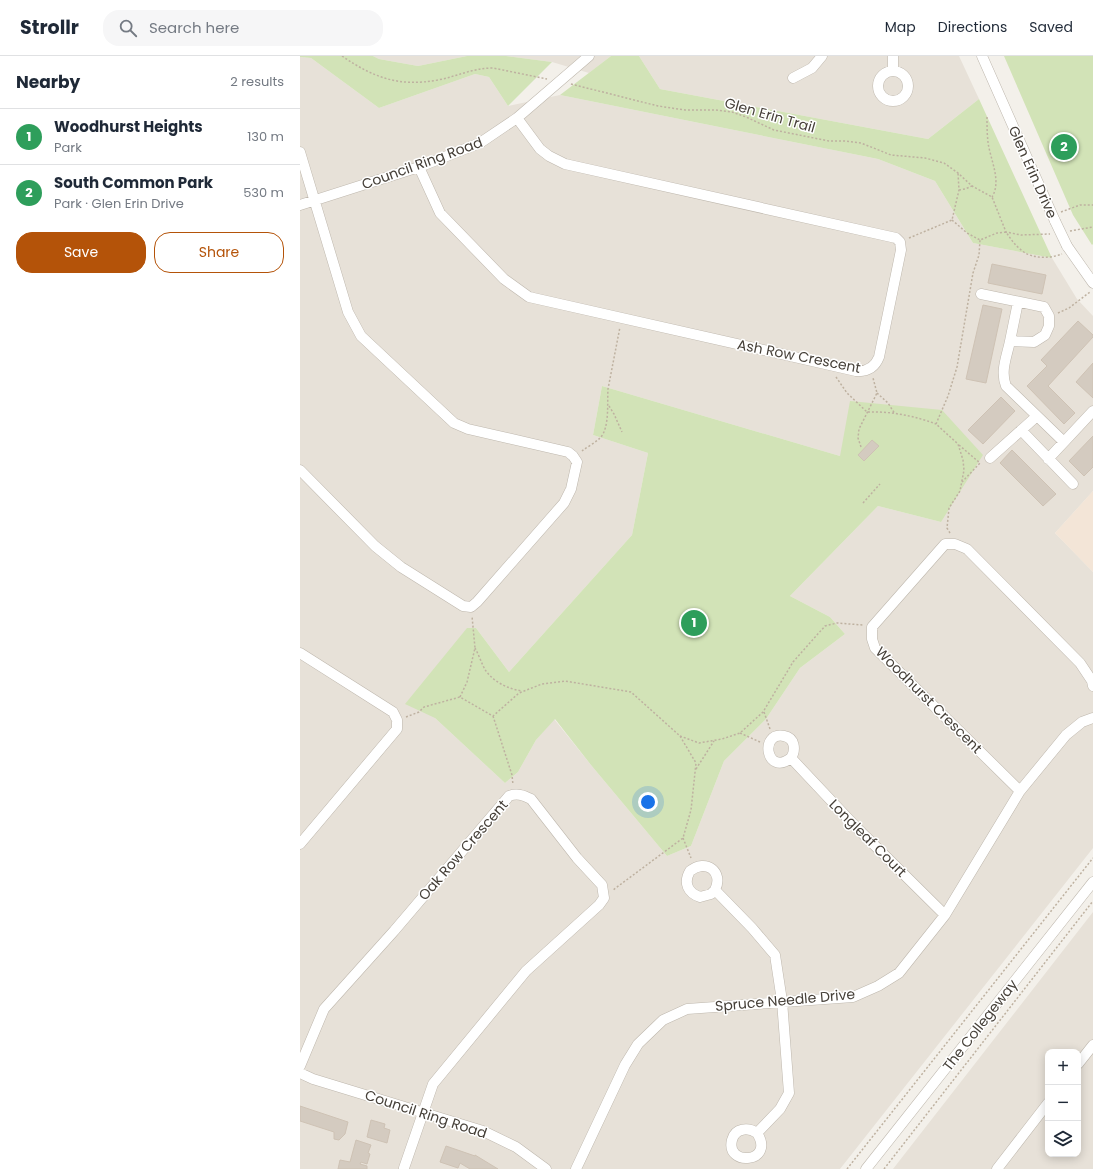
<!DOCTYPE html>
<html lang="en">
<head>
<meta charset="utf-8">
<style>
  :root { --surface:#fff; --page:#f6f6f7; --text:#1f2937; --muted:#747a83; --line:#e0e1e3; --accent:#b45309 }
  body { margin:0; font-family:Poppins,sans-serif; background:var(--page); color:var(--text) }
  .controls { position:absolute; right:12px; bottom:12px; display:grid; overflow:hidden; border-radius:8px; box-shadow:0 2px 10px #0003 }
  .controls button { width:36px; height:36px; display:grid; place-items:center; padding:0; border:0; border-bottom:1px solid var(--line); background:var(--surface); color:var(--text); font:20px sans-serif }
  .you { position:absolute; left:348px; top:746px; width:14px; height:14px; margin:-10px; border:3px solid #fff; border-radius:50%; background:#1a73e8; box-shadow:0 0 0 6px #1a73e833 }
  .badge { display:grid; place-items:center; width:26px; height:26px; border-radius:50%; background:var(--accent); color:#fff; font-size:13px; font-weight:700 }
  .pin { position:absolute; translate:-50% -50%; border:2px solid #fff; box-shadow:0 1px 4px #0006 }
  .list { margin:0; padding:0; list-style:none }
  h2 { display:flex; justify-content:space-between; align-items:center; height:52px; margin:0; padding:0 16px; font-size:17px }
  h2 small { font-size:13px; font-weight:400; color:var(--muted) }
  .list li { display:grid; grid-template-columns:26px 1fr auto; gap:12px; align-items:center; box-sizing:border-box; height:56px; padding:0 16px; border-top:1px solid var(--line) }
  .list b { display:block; font-size:15px; white-space:nowrap }
  .list p { margin:0; font-size:13px; white-space:nowrap; color:var(--muted) }
  .list em { font-size:13px; font-style:normal; color:var(--muted) }
  .actions { display:flex; gap:8px; padding:12px 16px }
  .actions a { flex:1; padding:9px 0; border:1px solid var(--accent); border-radius:16px; text-align:center; font-size:14px; color:var(--accent) }
  .actions .main { background:var(--accent); color:#fff }
  .icon { flex:none; width:22px; height:22px; fill:none; stroke:currentColor; stroke-width:2; stroke-linecap:round; stroke-linejoin:round }
  .map { position:relative; flex:none; width:793px; height:1113px; overflow:hidden }
  header { display:flex; align-items:center; gap:24px; box-sizing:border-box; height:56px; padding:0 20px; background:var(--surface); border-bottom:1px solid var(--line) }
  header strong { font-size:19px }
  nav { display:flex; gap:22px; margin-inline-start:auto; font-size:14px }
  .search { width:280px; height:36px; background:var(--page); display:flex; align-items:center; gap:10px; box-sizing:border-box; padding:0 14px; border-radius:16px; color:var(--muted); font-size:15px }
  main { display:flex }
  aside { flex:1; background:var(--surface) }
  .map>svg:first-child { display:block }
  .residential { fill:#e7e1d8; fill-rule:evenodd }
  .commercial { fill:#f3e5d7 }
  .green { fill:#d2e3b7 }
  .building { fill:#d4cbc0; stroke:#cec2b4 }
  .lines { fill:none; stroke-linecap:round; stroke-linejoin:round }
  .minor-casing { stroke:#beb7ad; stroke-width:11 }
  .path { stroke:#beb1a0; stroke-width:1.5; stroke-dasharray:2 2; stroke-linecap:butt }
  .minor { stroke:#fff; stroke-width:10 }
  .minor-bridge-casing { stroke:#beb7ad; stroke-width:11; stroke-linecap:butt }
  .minor-bridge { stroke:#fff; stroke-width:10 }
  .labels { text-anchor:middle; stroke-width:3; stroke-linejoin:round; paint-order:stroke }
  .street-label { font-size:14px; fill:#464039; stroke:#fff }
</style>
</head>
<body>
<header>
<strong>Strollr</strong>
<div class="search"><svg class="icon" aria-label="search" viewBox="0 0 24 24"><circle cx="10" cy="10" r="6"/><path d="M15 15l6 6"/></svg>Search here</div>
<nav><a>Map</a><a>Directions</a><a>Saved</a></nav>
</header>
<main>
<aside>
<h2>Nearby<small>2 results</small></h2>
<ul class="list">
<li><span class="badge" style="background:#2e9e5b">1</span><div><b>Woodhurst Heights</b><p>Park</p></div><em>130 m</em></li>
<li><span class="badge" style="background:#2e9e5b">2</span><div><b>South Common Park</b><p>Park · Glen Erin Drive</p></div><em>530 m</em></li>
</ul>
<div class="actions"><a class="main">Save</a><a>Share</a></div>
</aside>
<div class="map">
<svg width="793" height="1113" viewBox="0 0 793 1113">
  <rect width="100%" height="100%" fill="#f3f0ea"/>
  <!-- residential -->
  <path class="residential" d="M73,0h94l-49,10 -39,-7z
    M206,0h105l-22,17 -37,-11z
    M339,0h320l20,43 -51,40 -268,-50z
    M0,1l11,1 68,50 96,-34 14,3 19,29 52,-11 318,64 57,22 38,62 79,15 25,41 16,17v175l-38,42 38,39v276l-253,321h-540zM302,330l238,70 101,66 -63,-16 -88,90 40,21 15,17 -45,34 -34,51 -42,42 -33,85 -24,10 -76,-91 -37,-46 -18,21 -18,32 -13,11 -70,-65 41,-90 33,44 123,-137 16,-82 -55,-18z
    M793,856v257h-200zM748,996h30v102h-30z"/>
  <!-- commercial -->
  <path class="commercial" d="M793,435v81l-38,-39z"/>
  <!-- green -->
  <path class="green" d="M0,0h73l6,3 39,7 49,-10h39l46,6 -44,44 -19,-29 -14,-3 -96,34 -68,-50 -11,-1z
    M311,0h28l21,33 268,50 51,-40 73,159 -79,-15 -38,-62 -57,-22 -318,-64z
    M704,0h89v188l-1,1 -19,-30z
    M302,330l238,70 10,-55 92,9 41,45 -42,67 -63,-16 -88,90 40,21 15,17 -45,34 -34,51 -42,42 -33,85 -24,10 -76,-91 -36,-46 -19,21 -18,32 -13,11 -70,-65 -30,-14 62,-76h9l33,44 123,-137 16,-82 -55,-18z"/>
  <!-- building -->
  <path class="building" d="M692,208l54,11 -4,19 -54,-11z
    M683,249l19,4 -16,74 -20,-4z
    M778,265l15,14v2l-45,49 27,27 -11,11 -37,-38 20,-20 -6,-6z
    M793,307v35l-17,-16z
    M701,341l14,14 -32,33 -15,-14z
    M793,380v31l-9,9 -15,-15z
    M572,384l7,6 -15,15 -6,-6z
    M712,394l44,44 -13,12 -43,-43z
    M0,1050l48,16 -3,12 -6,6 -5,-1v-7l-34,-11z
    M71,1064l14,4 -1,4 6,2 -3,13 -20,-6z
    M56,1084l15,5 -3,8 2,1 -3,10 -6,-2 -1,2 7,2v3h-29l2,-9 10,2z
    M146,1090l29,10v-1l23,14h-28l-10,-6 -2,5 -18,-6z"/>
  <g class="lines">
    <!-- minor casing -->
    <g class="minor-casing">
      <path id="minor" d="M593,0v15
        M682,0l73,165
        M578 30a15 15 0 1 1 30 0a15 15 0 1 1-30 0Z
        M493,22l19,-10 10,-12
        M0,96l48,160 13,24 93,87 14,6 100,23 5,4 4,6 -6,27 -7,14 -87,99 -6,5 -8,-1 -62,-39 -26,-21 -75,-76
        M119,111l21,46 64,66 25,18 327,74c12,1 19,-4 23,-14l22,-107 -1,-8 -4,-4 -331,-74 -16,-8 -9,-7 -23,-31
        M0,149l119,-38 61,-24 37,-25 72,-62
        M767,190l26,37
        M681,238l63,13 5,9v10l-4,9 -11,7 -24,-1c-3,15 -10,30 -4,45l58,56 29,-31
        M710,285l8,-39
        M721,374l52,54
        M690,402l47,-42
        M748,403l16,-17
        M0,597l93,59 4,8v9l-97,115
        M491,702c-25,19 -32,-27 -7,-22 11,2 12,14 7,22l64,68 90,89
        M720,735l-145,-143 -3,-9v-12l73,-83h10l12,5 113,114 12,18 1,5
        M415,834l-4,4 -11,3c-12,-4 -17,-14 -10,-26 16,-13 34,1 25,19l37,38 23,27 7,46 7,92 -9,16 -23,24c19,30 -32,34 -25,7 3,-12 16,-13 25,-7
        M778,1008l15,-19
        M0,1010l24,-57 70,-78 115,-135c8,-3 14,-1 22,3l46,59 25,27 2,13 -5,7 -73,66 -93,113 -29,84
        M0,1017l13,6 170,52 33,16 30,22
        M276,1113l49,-104 13,-21 25,-24 24,-11 166,-12 25,-11 21,-13 46,-58 75,-124 46,-56 16,-13 11,-4
        M566,1113l227,-287
        M697,1113l51,-66"/>
    </g>
    <!-- path -->
    <path class="path" d="M42,0c32,22 57,31 96,24 20,-4 35,-12 55,-12l54,11
      M271,28l87,22 27,4h30l17,2 14,5 28,13 55,11h16l16,2 30,12 34,3 19,5 14,10 14,13 20,11 14,35 15,3 29,-1
      M687,61c0,8 0,17 1,25 2,17 14,39 4,55
      M659,134l6,-1 7,-3
      M761,156l19,-7h13
      M652,164l15,13 13,7 17,-7 9,-1c4,6 8,12 14,17 10,10 29,10 42,5
      M770,175l23,-4
      M609,182l43,-18 7,-30 -1,-17
      M758,257l11,-5 21,-16
      M536,321l11,16 20,19c23,-1 48,4 69,12
      M577,337l11,10 7,11
      M309,350l5,8 8,18
      M659,389l21,18 -18,19
      M561,391l-3,-9 1,-9 18,-36 -4,-15
      M282,395c5,-4 13,-8 18,-13 10,-10 7,-36 8,-49l12,-62
      M563,447l17,-19
      M650,477l-3,-5 2,-20 11,-17 4,-21 -1,-10 -5,-16 -22,-20 12,-28 9,-29 16,-94 6,-18 1,-15
      M175,592c4,7 7,17 11,23 9,12 23,18 36,20
      M160,641l7,-15 8,-34 -3,-32
      M464,656l6,17
      M193,660l19,59 1,10
      M106,661l13,-5 5,-5 36,-10 33,19 26,-23 23,-9 23,-3 66,11 49,44 16,27 -5,47 -8,28 -70,52
      M440,677l20,9
      M380,680l19,7 23,-4 18,-6 23,-21 30,-50 32,-36 12,-3 26,2
      M396,713l18,-28
      M383,782l8,20
      M547,1113l246,-311
      M584,1113l209,-268"/>
    <!-- minor -->
    <use href="#minor" class="minor"/>
    <!-- minor-bridge casing -->
    <g class="minor-bridge-casing">
      <path id="minor-bridge" d="M755,165l12,25"/>
    </g>
    <!-- minor-bridge -->
    <use href="#minor-bridge" class="minor-bridge"/>
  </g>
  <g class="labels">
    <!-- street labels -->
    <g class="street-label">
      <text transform="translate(470 59) rotate(16)" y="5">Glen Erin Trail</text>
      <text transform="translate(122 107) rotate(-20)" y="5">Council Ring Road</text>
      <text transform="translate(733 116) rotate(66)" y="5">Glen Erin Drive</text>
      <text transform="translate(499 300) rotate(11)" y="5">Ash Row Crescent</text>
      <text transform="translate(629 644) rotate(45)" y="5">Woodhurst Crescent</text>
      <text transform="translate(568 782) rotate(45)" y="5">Longleaf Court</text>
      <text transform="translate(163 794) rotate(-49)" y="5">Oak Row Crescent</text>
      <text transform="translate(485 944) rotate(-5)" y="5">Spruce Needle Drive</text>
      <text transform="translate(680 969) rotate(-52)" y="5">The Collegeway</text>
      <text transform="translate(126 1058) rotate(18)" y="5">Council Ring Road</text>
    </g>
  </g>
</svg>
<div class="controls">
<button>+</button>
<button>−</button>
<button><svg class="icon" aria-label="layers" viewBox="0 0 24 24"><path d="M12 4l9 5-9 5-9-5zM3 14l9 5 9-5"/></svg></button>
</div>
<div class="you"></div>
<div class="pin badge" style="left:394px;top:567px;background:#2e9e5b">1</div>
<div class="pin badge" style="left:764px;top:91px;background:#2e9e5b">2</div>
</div>
</main>
</body>
</html>
